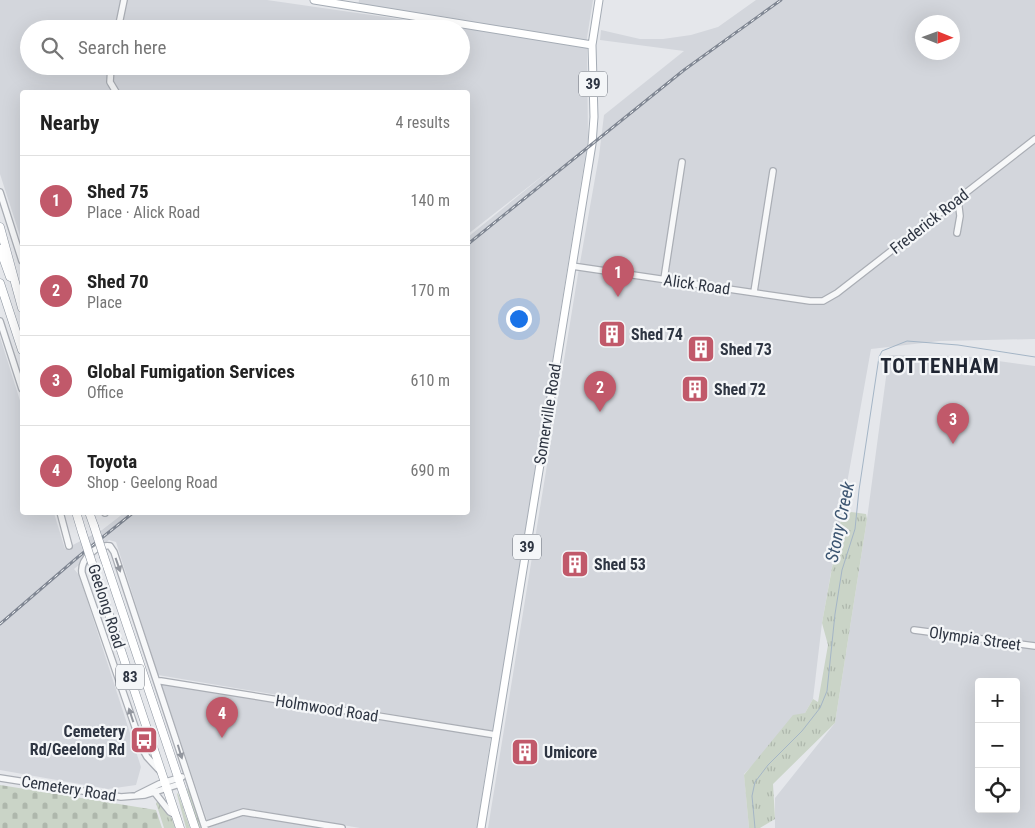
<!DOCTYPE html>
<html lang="en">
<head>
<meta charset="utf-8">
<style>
  :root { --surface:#fff; --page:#f2f2f2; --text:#222; --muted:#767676; --line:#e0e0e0; --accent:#c1596a }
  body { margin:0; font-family:"Roboto Condensed",sans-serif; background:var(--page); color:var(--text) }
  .controls { position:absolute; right:15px; bottom:15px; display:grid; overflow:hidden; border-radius:5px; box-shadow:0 5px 20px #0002 }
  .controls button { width:45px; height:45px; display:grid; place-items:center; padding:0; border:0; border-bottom:1px solid var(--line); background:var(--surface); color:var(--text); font:25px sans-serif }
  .compass { position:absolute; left:915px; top:15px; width:45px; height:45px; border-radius:50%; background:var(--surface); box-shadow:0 5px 20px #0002; rotate:91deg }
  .you { position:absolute; left:518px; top:318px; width:18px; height:18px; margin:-12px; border:4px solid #fff; border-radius:50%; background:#1a73e8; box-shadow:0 0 0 8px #1a73e833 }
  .badge { display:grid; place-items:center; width:32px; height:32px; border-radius:50%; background:var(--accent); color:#fff; font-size:16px; font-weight:700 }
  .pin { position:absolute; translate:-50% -41px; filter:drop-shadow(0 1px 2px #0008) }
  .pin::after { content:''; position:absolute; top:26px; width:18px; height:15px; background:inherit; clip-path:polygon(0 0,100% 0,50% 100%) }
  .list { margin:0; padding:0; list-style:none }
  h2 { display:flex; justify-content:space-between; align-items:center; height:65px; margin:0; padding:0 20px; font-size:21px }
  h2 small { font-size:16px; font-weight:400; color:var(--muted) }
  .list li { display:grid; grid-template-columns:32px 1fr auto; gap:15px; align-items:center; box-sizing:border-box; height:90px; padding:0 20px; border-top:1px solid var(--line) }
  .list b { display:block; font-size:19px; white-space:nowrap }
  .list p { margin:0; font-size:16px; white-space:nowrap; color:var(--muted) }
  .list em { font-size:16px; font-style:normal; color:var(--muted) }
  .icon { flex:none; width:28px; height:28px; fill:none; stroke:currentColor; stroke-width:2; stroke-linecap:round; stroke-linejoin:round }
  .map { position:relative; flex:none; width:1035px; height:828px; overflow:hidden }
  .search { position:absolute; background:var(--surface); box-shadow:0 5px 20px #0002; left:20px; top:20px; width:450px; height:55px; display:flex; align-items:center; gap:12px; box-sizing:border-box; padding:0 18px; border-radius:28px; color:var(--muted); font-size:19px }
  .panel { position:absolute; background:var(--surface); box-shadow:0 5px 20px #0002; left:20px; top:90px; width:450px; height:425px; border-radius:5px }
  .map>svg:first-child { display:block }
  .built { fill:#d3d6dc; fill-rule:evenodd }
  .grass { fill:url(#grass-tufts) }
  .cemetery { fill:url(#cemetery-stones) }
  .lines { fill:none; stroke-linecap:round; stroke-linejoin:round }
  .stream { stroke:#a4b5c6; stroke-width:1 }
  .minor-casing { stroke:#aaaeb5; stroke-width:8 }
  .major-casing { stroke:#a5acb5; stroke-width:9 }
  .highway-casing { stroke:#8d95a0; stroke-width:9 }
  .minor { stroke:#f7f8f9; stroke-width:5.5 }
  .major { stroke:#fff; stroke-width:7 }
  .highway { stroke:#fff; stroke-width:8 }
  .rail-casing { stroke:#808793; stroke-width:3 }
  .rail { stroke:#f4f6f8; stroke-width:1; stroke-dasharray:4; stroke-linecap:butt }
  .highway-bridge-casing { stroke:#8d95a0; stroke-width:9; stroke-linecap:butt }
  .highway-bridge { stroke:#fff; stroke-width:8 }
  .oneway { fill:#92969e }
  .labels { text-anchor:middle; stroke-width:4.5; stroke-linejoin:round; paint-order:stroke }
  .shield { fill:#f4f6f8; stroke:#696f79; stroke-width:1 }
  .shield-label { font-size:15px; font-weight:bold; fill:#2e3542 }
  .street-label { font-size:16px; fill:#2e3542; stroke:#f4f6f8 }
  .poi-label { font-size:16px; font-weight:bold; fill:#2e3542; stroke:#f4f6f8; text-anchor:start }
  .water-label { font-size:18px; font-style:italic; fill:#3c5571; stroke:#f4f6f8 }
  .district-label { font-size:21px; font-weight:bold; letter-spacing:1px; fill:#202633; stroke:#f4f6f8 }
</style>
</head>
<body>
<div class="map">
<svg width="1035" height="828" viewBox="0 0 1035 828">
  <defs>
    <pattern id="grass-tufts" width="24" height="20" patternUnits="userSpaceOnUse" patternTransform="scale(1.25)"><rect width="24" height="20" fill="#cad4c7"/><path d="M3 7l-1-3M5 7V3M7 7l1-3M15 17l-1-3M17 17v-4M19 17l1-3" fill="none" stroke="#aeb7ac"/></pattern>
    <pattern id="cemetery-stones" width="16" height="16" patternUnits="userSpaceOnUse" patternTransform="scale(1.25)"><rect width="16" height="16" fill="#cad4c7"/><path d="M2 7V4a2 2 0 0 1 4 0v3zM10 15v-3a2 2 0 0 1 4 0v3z" fill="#aeb7ac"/></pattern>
  </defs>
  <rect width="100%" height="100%" fill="#e5e7eb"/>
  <!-- built -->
  <path class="built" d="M0,0h267l320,46 1,93 -95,592 -335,-56 -42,-133 -7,-2 -35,29 5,6 62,192 -5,18 -28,4 -108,-19v-433l22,70v105l32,1 11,36 37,-19 22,-17 344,-1v-275l82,-67 -82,64v-142h-446v150l-22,-68zM29,29h432v37h-432z
    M359,0h234l-7,44 -228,-37z
    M756,0h279v339l-95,2 -69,8 -49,274 -9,76 -8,14 -61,61 5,54h-261l90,-554 21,-118 5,-41 80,-64 -84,-11 1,-10 39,9h23l28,-4 27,-8zM922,22h30v30h-30z
    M889,355l73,1 73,10v462h-260v-30l60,-75 32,-204zM979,682h37v127h-37z
    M161,683l330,53 -14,92h-117l-118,-20 -35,12z
    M243,814l84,14h-119z"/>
  <!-- grass -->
  <path class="grass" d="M844,511l22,3 1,5 -32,204 -62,61 2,35 -15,9h-11l-5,-53 49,-60 12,-2 8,-14 5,3 10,-57 -6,-22 20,-110z
    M189,788l1,4 12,36h-3l-12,-39z
    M178,793l1,3 11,32h-4l-9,-34z
    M159,800l13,19 4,9h-12l-8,-25z"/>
  <!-- cemetery -->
  <path class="cemetery" d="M0,785l156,25 6,18h-162z"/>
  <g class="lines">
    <!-- stream -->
    <path class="stream" d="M755,828l-3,-32 3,-14 13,-17 34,-34 18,-23 7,-17 8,-77 7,-44 13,-41 4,-39 20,-133 3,-6 25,-10 51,4 77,12"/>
    <!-- minor casing -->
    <g class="minor-casing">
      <path id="minor" d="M118,29l6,-29
        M111,66l-1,16 6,10
        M0,192l22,69
        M957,233l3,-17 -2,-17
        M572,266l238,35h13l14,-8 198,-154
        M664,279l18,-117
        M754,292l19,-121
        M0,321l22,68
        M60,512l9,34
        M105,512v1
        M914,630l121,16
        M157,681h4l335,54
        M160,771l-13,-14 -4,-7 -61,-177c-2,-14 15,-29 28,-27l4,6 91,276
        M0,778l121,19 24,-2 35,-11
        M155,793l15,19 6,3
        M137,795l22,-11 23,-7
        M204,825l39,-13 99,16"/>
    </g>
    <!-- major casing -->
    <g class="major-casing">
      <path id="major" d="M314,0l278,45
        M481,828l111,-684 2,-27 -2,-72 7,-45"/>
    </g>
    <!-- highway casing -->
    <g class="highway-casing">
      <path id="highway" d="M0,227l22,81
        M0,249l10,28
        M0,283l22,67
        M76,512l6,20
        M89,512l5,14
        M104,557l91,271
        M93,566l87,262"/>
    </g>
    <!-- minor -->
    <use href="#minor" class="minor"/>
    <!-- major -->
    <use href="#major" class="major"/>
    <!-- highway -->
    <use href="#highway" class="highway"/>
    <!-- rail casing -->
    <g class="rail-casing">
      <path id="rail" d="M468,244l216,-174 97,-70
        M0,624l78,-67 56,-45"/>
    </g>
    <!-- rail -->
    <use href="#rail" class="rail"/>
    <!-- highway-bridge casing -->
    <g class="highway-bridge-casing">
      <path id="highway-bridge" d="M94,526l10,31
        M82,532l11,34"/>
    </g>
    <!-- highway-bridge -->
    <use href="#highway-bridge" class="highway-bridge"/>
  </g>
  <!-- one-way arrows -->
  <defs><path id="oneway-solid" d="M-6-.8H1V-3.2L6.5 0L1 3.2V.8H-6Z" transform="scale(1.25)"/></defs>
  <g class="oneway">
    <use href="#oneway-solid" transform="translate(118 565) rotate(71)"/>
    <use href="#oneway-solid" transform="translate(131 715) rotate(-108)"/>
    <use href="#oneway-solid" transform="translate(180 752) rotate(73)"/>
  </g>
  <!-- icons -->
  <defs>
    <g id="building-square" transform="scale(1.4375)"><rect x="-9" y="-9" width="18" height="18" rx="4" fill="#c1596a" stroke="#f4f6f8"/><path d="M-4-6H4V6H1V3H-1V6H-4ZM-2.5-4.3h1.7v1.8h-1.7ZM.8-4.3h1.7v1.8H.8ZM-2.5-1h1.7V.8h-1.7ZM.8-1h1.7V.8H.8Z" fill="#fff"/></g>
    <g id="bus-square" transform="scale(1.4375)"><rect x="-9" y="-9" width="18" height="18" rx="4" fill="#c1596a" stroke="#f4f6f8"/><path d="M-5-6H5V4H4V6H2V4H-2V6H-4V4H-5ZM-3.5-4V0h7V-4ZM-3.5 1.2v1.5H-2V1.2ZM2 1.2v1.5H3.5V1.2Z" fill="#fff"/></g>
  </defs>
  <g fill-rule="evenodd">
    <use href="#building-square" x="612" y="334"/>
    <use href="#building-square" x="701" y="349"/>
    <use href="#building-square" x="695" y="389"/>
    <use href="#building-square" x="575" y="564"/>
    <use href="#bus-square" x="144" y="740"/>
    <use href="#building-square" x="525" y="752"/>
  </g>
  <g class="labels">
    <!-- shield labels -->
    <g class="shield">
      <rect x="579" y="71.5" width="28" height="25" rx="4"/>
      <rect x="513" y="534.5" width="28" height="25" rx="4"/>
      <rect x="116" y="664.5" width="28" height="25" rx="4"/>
    </g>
    <g class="shield-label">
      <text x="593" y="89">39</text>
      <text x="527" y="552">39</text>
      <text x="130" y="682">83</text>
    </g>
    <!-- street labels -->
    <g class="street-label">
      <text transform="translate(929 221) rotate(-38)" y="6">Frederick Road</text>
      <text transform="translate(697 284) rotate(8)" y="6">Alick Road</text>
      <text transform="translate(547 414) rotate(-81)" y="6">Somerville Road</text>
      <text transform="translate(107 606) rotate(72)" y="6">Geelong Road</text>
      <text transform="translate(975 638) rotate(8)" y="6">Olympia Street</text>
      <text transform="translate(327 708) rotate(9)" y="6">Holmwood Road</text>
      <text transform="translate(69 788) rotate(9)" y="6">Cemetery Road</text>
    </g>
    <!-- poi labels -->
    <g class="poi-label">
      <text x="631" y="340">Shed 74</text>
      <text x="720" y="355">Shed 73</text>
      <text x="714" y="395">Shed 72</text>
      <text x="594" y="570">Shed 53</text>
      <text x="125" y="737" text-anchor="end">Cemetery<tspan x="125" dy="18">Rd/Geelong Rd</tspan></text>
      <text x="544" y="758">Umicore</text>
    </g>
    <!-- water labels -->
    <g class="water-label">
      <text transform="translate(840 522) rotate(-78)" y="6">Stony Creek</text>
    </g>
    <!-- district labels -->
    <g class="district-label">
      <text x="940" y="373">TOTTENHAM</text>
    </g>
  </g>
</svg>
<div class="controls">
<button>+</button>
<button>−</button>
<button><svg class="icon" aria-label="locate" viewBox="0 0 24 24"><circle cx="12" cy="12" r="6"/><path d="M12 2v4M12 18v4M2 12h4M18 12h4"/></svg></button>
</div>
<svg class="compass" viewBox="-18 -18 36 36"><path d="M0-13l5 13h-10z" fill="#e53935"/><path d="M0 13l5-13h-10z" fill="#767676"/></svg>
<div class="you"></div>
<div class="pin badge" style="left:618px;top:297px">1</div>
<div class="pin badge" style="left:600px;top:412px">2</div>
<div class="pin badge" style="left:953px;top:444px">3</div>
<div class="pin badge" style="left:222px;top:738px">4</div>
<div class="search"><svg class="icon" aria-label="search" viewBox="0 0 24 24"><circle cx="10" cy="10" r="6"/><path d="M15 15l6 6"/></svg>Search here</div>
<section class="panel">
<h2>Nearby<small>4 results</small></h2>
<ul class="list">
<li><span class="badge">1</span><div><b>Shed 75</b><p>Place · Alick Road</p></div><em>140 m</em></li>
<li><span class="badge">2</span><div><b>Shed 70</b><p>Place</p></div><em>170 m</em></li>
<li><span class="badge">3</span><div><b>Global Fumigation Services</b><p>Office</p></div><em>610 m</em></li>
<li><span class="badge">4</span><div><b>Toyota</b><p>Shop · Geelong Road</p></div><em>690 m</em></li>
</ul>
</section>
</div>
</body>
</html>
